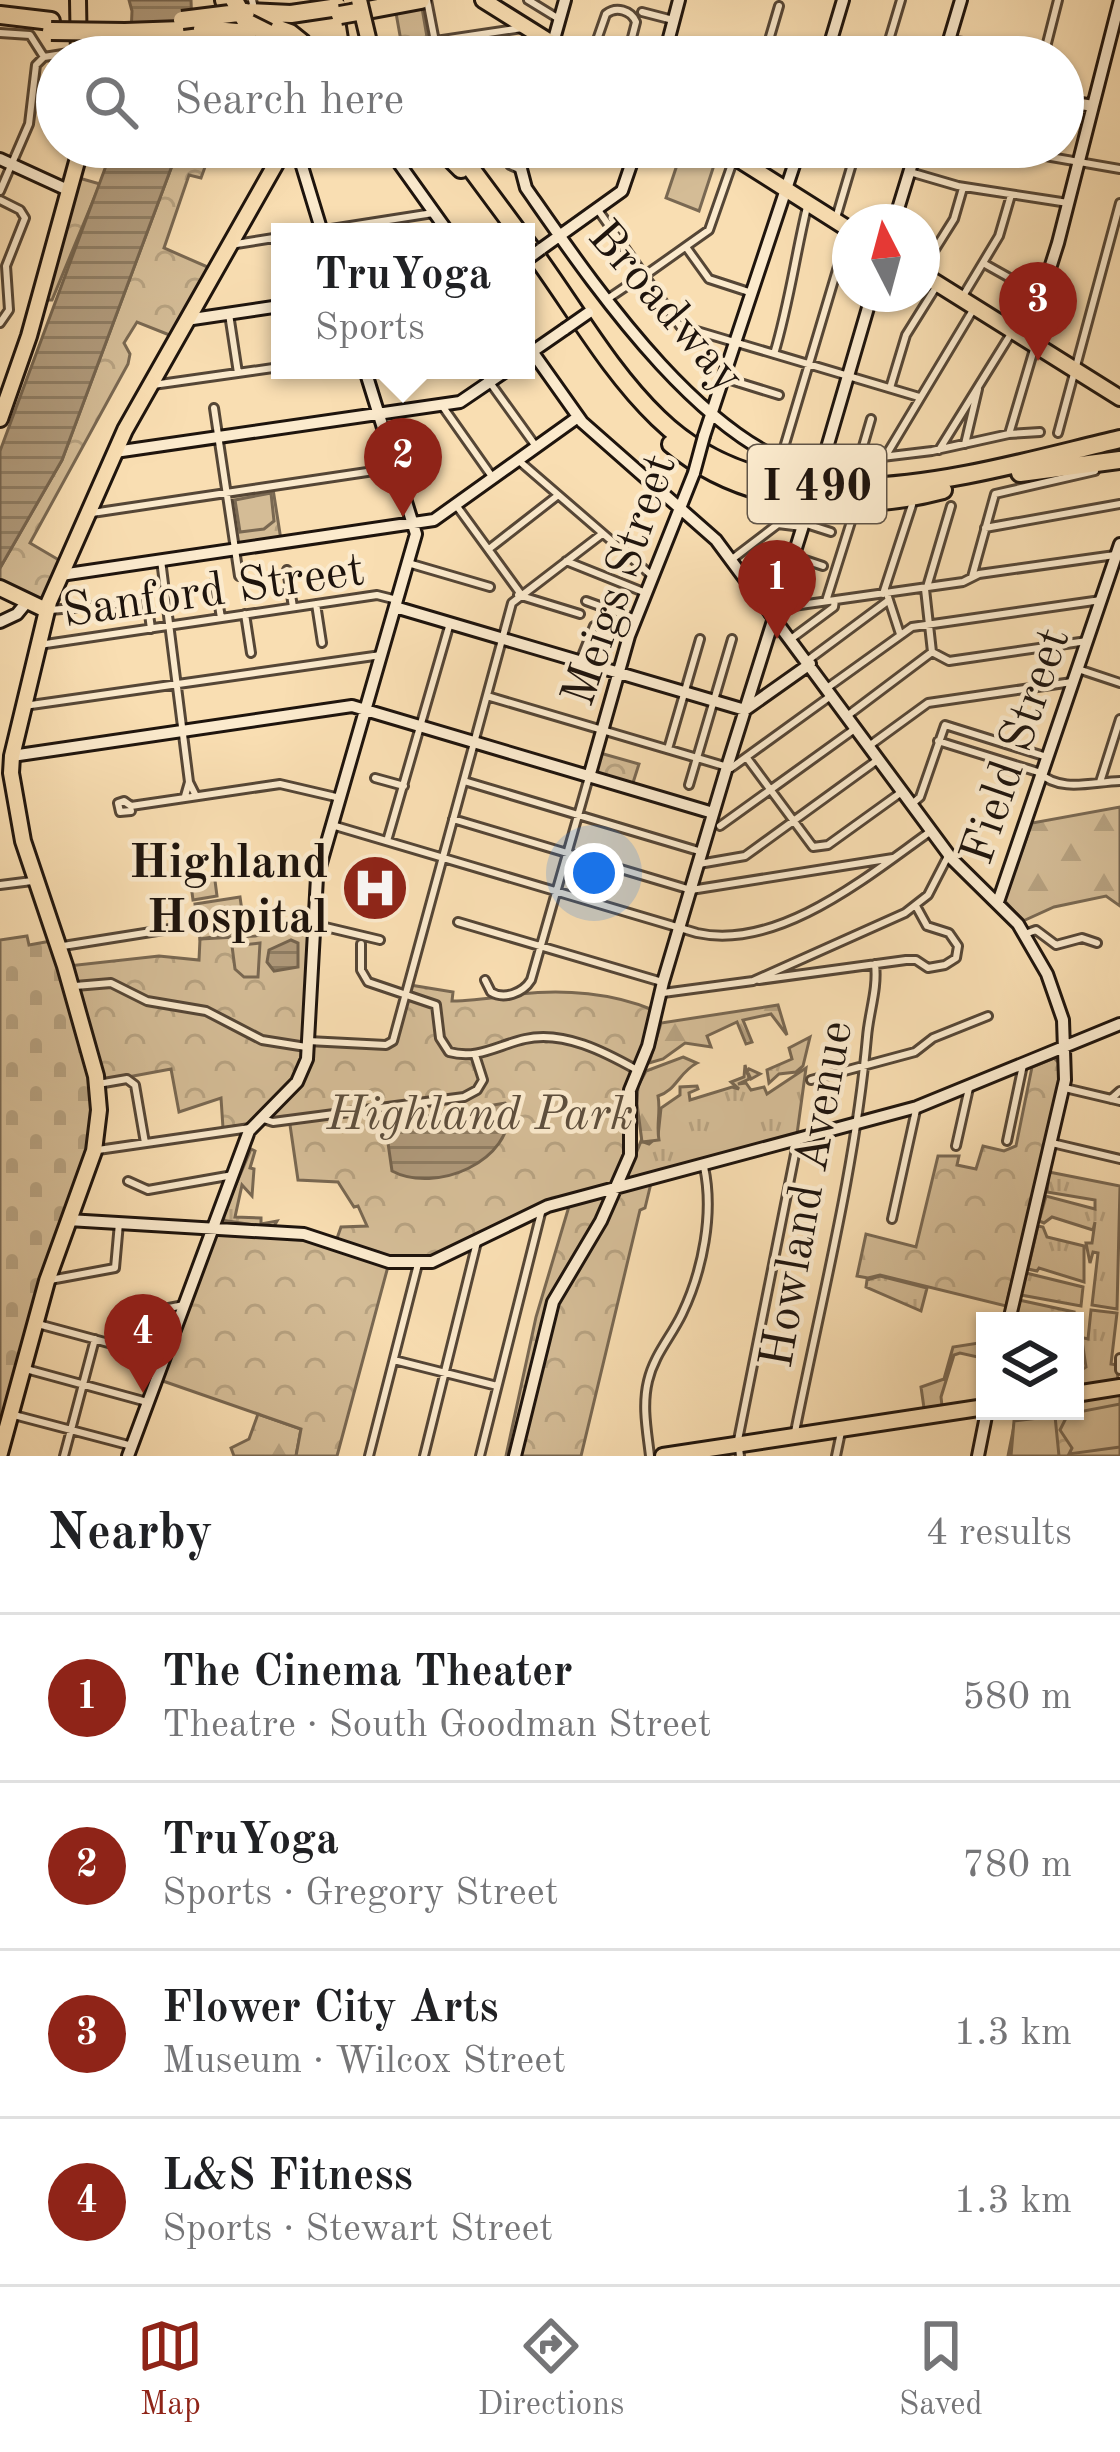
<!DOCTYPE html>
<html lang="en">
<head>
<meta charset="utf-8">
<style>
  :root { --surface:#fff; --page:#f6f6f6; --text:#202124; --muted:#757577; --line:#e0e0e0; --accent:#8f2418 }
  body { margin:0; font-family:"Old Standard TT",serif; background:var(--page); color:var(--text) }
  .controls { position:absolute; right:36px; bottom:36px; display:grid; overflow:hidden; border-radius:0px; box-shadow:0 3px 9px #0004 }
  .controls button { width:108px; height:108px; display:grid; place-items:center; padding:0; border:0; border-bottom:3px solid var(--line); background:var(--surface); color:var(--text); font:60px sans-serif }
  .compass { position:absolute; left:832px; top:204px; width:108px; height:108px; border-radius:50%; background:var(--surface); box-shadow:0 3px 9px #0004; rotate:354deg }
  .you { position:absolute; left:594px; top:873px; width:42px; height:42px; margin:-30px; border:9px solid #fff; border-radius:50%; background:#1a73e8; box-shadow:0 0 0 18px #1a73e833 }
  .badge { display:grid; place-items:center; width:78px; height:78px; border-radius:50%; background:var(--accent); color:#fff; font-size:39px; font-weight:700 }
  .pin { position:absolute; translate:-50% -99px; filter:drop-shadow(0 3px 6px #0008) }
  .pin::after { content:''; position:absolute; top:63px; width:42px; height:36px; background:inherit; clip-path:polygon(0 0,100% 0,50% 100%) }
  .popup { position:absolute; left:271px; top:223px; width:264px; height:156px; box-sizing:border-box; display:grid; place-content:center; border-radius:0px; background:var(--surface); filter:drop-shadow(0 3px 9px #0005); font-size:39px; white-space:nowrap; color:var(--muted) }
  .popup b { font-size:45px; color:var(--text) }
  .popup::after { content:''; position:absolute; left:50%; top:100%; margin-left:-24px; border:24px solid transparent; border-top-color:var(--surface) }
  .list { margin:0; padding:0; list-style:none }
  h2 { display:flex; justify-content:space-between; align-items:center; height:156px; margin:0; padding:0 48px; font-size:51px }
  h2 small { font-size:39px; font-weight:400; color:var(--muted) }
  .list li { display:grid; grid-template-columns:78px 1fr auto; gap:36px; align-items:center; box-sizing:border-box; height:168px; padding:0 48px; border-top:3px solid var(--line) }
  .list b { display:block; font-size:45px; white-space:nowrap }
  .list p { margin:0; font-size:39px; white-space:nowrap; color:var(--muted) }
  .list em { font-size:39px; font-style:normal; color:var(--muted) }
  .icon { flex:none; width:66px; height:66px; fill:none; stroke:currentColor; stroke-width:2; stroke-linecap:round; stroke-linejoin:round }
  .map { position:relative; flex:none; width:1120px; height:1456px; overflow:hidden }
  .search { position:absolute; background:var(--surface); box-shadow:0 3px 9px #0004; left:36px; right:36px; top:36px; height:132px; display:flex; align-items:center; gap:30px; box-sizing:border-box; padding:0 42px; border-radius:66px; color:var(--muted); font-size:45px }
  .sheet { height:828px; background:var(--surface) }
  nav { display:flex; justify-content:space-around; align-items:center; box-sizing:border-box; height:168px; border-top:3px solid var(--line); background:var(--surface); font-size:33px; color:var(--muted) }
  nav a { display:grid; justify-items:center; gap:6px }
  nav .on { color:var(--accent) }
  .map>svg:first-child { display:block }
  .grass { fill:url(#grass-tufts); stroke:#796852; stroke-width:3 }
  .forest { fill:url(#forest-firs); stroke:#796852; stroke-width:3 }
  .cemetery { fill:url(#cemetery-stones); stroke:#796852; stroke-width:3 }
  .park { fill:url(#park-crowns); stroke:#796852; stroke-width:3 }
  .pitch { fill:#d4bc96; stroke:#796852; stroke-width:3 }
  .water { fill:url(#water-rules); stroke:#75644e; stroke-width:3 }
  .lines { fill:none; stroke-linecap:round; stroke-linejoin:round }
  .street-casing { stroke:#554636; stroke-width:12 }
  .secondary-casing { stroke:#1e140d; stroke-width:16 }
  .primary-casing { stroke:#1e140d; stroke-width:20 }
  .highway-casing { stroke:#1e140d; stroke-width:22 }
  .street { stroke:#fbeacd; stroke-width:6 }
  .secondary { stroke:#fbeacd; stroke-width:10 }
  .primary { stroke:#f9deb2; stroke-width:14 }
  .highway { stroke:#f9deb2; stroke-width:16 }
  .secondary-bridge-casing { stroke:#1e140d; stroke-width:16; stroke-linecap:butt }
  .primary-bridge-casing { stroke:#1e140d; stroke-width:20; stroke-linecap:butt }
  .highway-bridge-casing { stroke:#1e140d; stroke-width:22; stroke-linecap:butt }
  .secondary-bridge { stroke:#fbeacd; stroke-width:10 }
  .primary-bridge { stroke:#f9deb2; stroke-width:14 }
  .highway-bridge { stroke:#f9deb2; stroke-width:16 }
  .labels { text-anchor:middle; stroke-width:9; stroke-linejoin:round; paint-order:stroke }
  .shield { fill:#fbeacd; stroke:#605447; stroke-width:3 }
  .shield-label { font-size:45px; font-weight:bold; fill:#1e140d }
  .street-label { font-size:48px; fill:#1e140d; stroke:#fbeacd }
  .poi-label { font-size:48px; font-weight:bold; fill:#1e140d; stroke:#fbeacd; text-anchor:end }
  .park-label { font-size:48px; font-style:italic; fill:#5e4f3d; stroke:#fbeacd }
</style>
</head>
<body>
<div class="map">
<svg width="1120" height="1456" viewBox="0 0 1120 1456">
  <defs>
    <pattern id="grass-tufts" width="24" height="20" patternUnits="userSpaceOnUse" patternTransform="scale(3)"><rect width="24" height="20" fill="#d4bc96"/><path d="M3 7l-1-3M5 7V3M7 7l1-3M15 17l-1-3M17 17v-4M19 17l1-3" fill="none" stroke="#b6a180"/></pattern>
    <pattern id="forest-firs" width="22" height="20" patternUnits="userSpaceOnUse" patternTransform="scale(3)"><rect width="22" height="20" fill="#d4bc96"/><path d="M5 1l3.5 6h-7zM16 11l3.5 6h-7z" fill="#b6a180"/></pattern>
    <pattern id="cemetery-stones" width="16" height="16" patternUnits="userSpaceOnUse" patternTransform="scale(3)"><rect width="16" height="16" fill="#d4bc96"/><path d="M2 7V4a2 2 0 0 1 4 0v3zM10 15v-3a2 2 0 0 1 4 0v3z" fill="#b6a180"/></pattern>
    <pattern id="park-crowns" width="20" height="18" patternUnits="userSpaceOnUse" patternTransform="scale(3)"><rect width="20" height="18" fill="#d4bc96"/><path d="M2 6a3 3 0 1 1 6 0M12 15a3 3 0 1 1 6 0" fill="none" stroke="#b6a180"/></pattern>
    <pattern id="water-rules" width="6" height="5" patternUnits="userSpaceOnUse" patternTransform="scale(3)"><rect width="6" height="5" fill="#af997a"/><path d="M0 2.5h6" fill="none" stroke="#8e7c62"/></pattern>
  </defs>
  <rect width="100%" height="100%" fill="#f9deb2"/>
  <filter id="stains"><feTurbulence type="fractalNoise" baseFrequency=".00167" numOctaves="4"/><feColorMatrix values="0 0 0 0 .2 0 0 0 0 .09 0 0 0 0 .02 0 0 0 .5 -.17"/></filter>
  <radialGradient id="worn" r=".72"><stop offset=".6" stop-color="#630" stop-opacity="0"/><stop offset="1" stop-color="#630" stop-opacity=".3"/></radialGradient>
  <!-- grass -->
  <path class="grass" d="M810,1037l-7,29 -7,6 -17,2 -10,9 -2,-13 25,-11 -3,-11z
    M745,1065l2,7 2,-3 11,5 -9,5 -3,-6 1,6 -11,5 8,-1 5,7 13,-3 3,7 39,-26 -9,66 -171,45 15,-38 8,3 9,-8 3,-28 19,-13v-8l17,-1 1,3 -9,4 1,7 42,-13 7,2 -8,-7 13,-5z
    M251,1149l4,2 -5,17 4,1 -2,27 -10,-11 -7,32 26,1v6l16,-3 -4,7 -52,-8z
    M1049,1172l71,14 -3,123 -25,-4 6,-52 -5,-1 -3,11 -4,-20h6l3,-21 -2,8 -41,-13 -8,6 -5,-2 7,-25 49,13v-9l-48,-8z
    M1038,1226l5,1 4,10 37,9v36l-45,-14 -2,3 -9,-2z
    M1026,1273l57,14 -2,19 -60,-11z
    M880,1276l47,12 -6,23 -55,-24 1,-7z
    M1019,1300l55,12 -2,9h-59z
    M1091,1310l26,3 -6,51 6,1 1,17 -43,8v-16l11,-7 -4,-26h-7v-5l13,3z
    M985,1342l-3,16 -22,-5 -6,2 -13,42 1,9 -18,2 -3,-21 23,-8 9,-32z"/>
  <!-- forest -->
  <path class="forest" d="M1120,807v99l-14,-10 -52,11 -31,14 -19,-21 28,-77z
    M778,1005l9,30 -16,-21 -28,6 9,22 -6,2 -9,-22 -30,14 4,11 -26,-4 -22,16 -14,4 12,-40z
    M683,1057l14,6c-18,9 -21,28 -39,33 3,16 -2,28 1,44l-17,2 -5,-38 1,-18 8,-15z
    M258,1414l43,15 -5,27h-62l-3,-8 18,-9z"/>
  <!-- cemetery -->
  <path class="cemetery" d="M27,936l2,9 22,-4 43,145 -2,47 -92,300v-493z"/>
  <!-- park -->
  <path class="park" d="M422,8l5,29 -26,4 -5,-28z
    M179,147h18l-1,5 13,4 -8,22 -12,-3 -25,73 46,20 -38,68 -35,-14 -13,21 6,11 -2,10 -98,179 34,20 -23,39 -41,-21v-13l62,-108z
    M79,178l21,6 -48,116h-8z
    M273,489l8,51 -45,6 -8,-51z
    M600,753l39,11 -7,22 -38,-11z
    M310,926l-5,116 86,3 19,-60 43,7 -1,9c23,0 45,-4 68,-7 44,-5 93,-1 133,16l-4,27 -17,37 -3,70 -16,47 39,-12 -7,29 -5,2 -59,246h-75l30,-139 34,-114 -1,-6 -131,60 -48,2 -53,197h-41l5,-27 -141,-49 54,-147 84,3 37,8 6,-17 26,-1 -9,-20 -4,1 -16,-25 -40,-2 -9,-62 -66,10 -2,-30 -42,14 -8,-43 -70,13 -33,-116 91,-10 40,4 1,-21 55,-3z
    M1054,1058l6,6 -2,26 -52,216 -126,-31 -12,3 -11,-2 9,-42 50,13 22,-91h21l-2,9 19,4 7,-23 21,5 12,-5 16,-79z
    M1120,1393v63h-112l9,-45h58v-11z"/>
  <!-- pitch -->
  <path class="pitch" d="M683,147l35,6 -19,58 -33,-13z
    M271,493l3,28 -10,8 -24,3 -5,-32z
    M214,873l3,23 -24,4 -3,-23z
    M240,897l5,35 -45,7 -5,-35z
    M260,943l-2,34h-14l-9,-8 -3,-23z
    M1120,1404v43l-51,7 3,-6 -12,-18 8,-16z
    M1055,1416l4,40h-48l3,-35z"/>
  <!-- water -->
  <path class="water" d="M129,0h62l2,57h-63l2,-46z
    M113,147h66l-117,313 -62,108v-117z
    M291,940l7,3v24l-24,4 -7,-9 2,-12z
    M505,1103l4,4c5,55 -74,87 -117,64l-6,-42 3,-7z"/>
  <g class="lines">
    <!-- street casing -->
    <g class="street-casing">
      <path id="street" d="M252,0l1,4
        M427,0l11,57
        M528,0l31,19
        M642,12l31,8
        M0,33l30,2 14,22
        M949,40l96,14
        M1044,55l14,-55
        M384,57l5,-9 133,-20
        M527,57l23,-4
        M591,57l15,-43c10,-8 25,-4 30,8l-9,35
        M679,57h1
        M764,57l15,-51
        M884,57l17,-57
        M498,147l12,18 9,4
        M993,147l127,22
        M910,172l48,14 110,17
        M0,191l29,-67 7,-59 8,-8 31,-5
        M0,200l20,10 5,8 -19,48 3,44 -9,13
        M598,210l82,116 239,71
        M836,218l21,-71
        M312,232l121,-19
        M276,237l4,28
        M230,245l50,-8
        M686,247l23,32 43,14
        M983,263l57,32
        M922,270l32,-51 9,-31
        M644,276l65,-46 29,-83
        M963,296l36,-60 12,-41
        M606,300l37,-25
        M229,314l9,59
        M774,354c15,-49 21,-97 33,-147
        M481,370l54,75
        M724,378l55,17
        M153,385l127,-18
        M890,388l16,-53 30,-48
        M443,407l50,71
        M214,408l25,168
        M1058,433l62,-230
        M1009,434l26,-88
        M965,444l13,-55
        M939,450l73,-118
        M885,457l88,-147
        M518,460l133,115
        M859,460l12,-41
        M780,461l68,-228
        M832,463l100,-12 77,-17 31,-2
        M456,505l64,88
        M92,513l302,-45
        M803,523l28,9
        M985,528l135,-24
        M489,549l68,-53
        M796,557l27,9
        M161,560l28,222
        M731,560l47,-36 24,3
        M566,561l80,32
        M408,563l82,24
        M287,570l6,37
        M972,577l23,-83 100,-23
        M215,581l6,37
        M927,587l24,-81
        M146,591l5,38
        M883,594l29,-89
        M518,595l62,19
        M888,597l12,37
        M586,601l50,18
        M826,601l29,-92
        M316,604l6,39
        M779,608l184,-26 16,-8 136,-19
        M50,610l71,-6
        M245,614l6,39
        M791,639l43,-32 1,-7
        M39,645l338,-50 20,5
        M932,652l17,9 138,-20
        M580,661l14,-35
        M807,661l82,-61
        M1078,669l42,14
        M827,688l85,-61 189,-27
        M487,696l244,72 101,-73
        M24,706l357,-51
        M847,716l85,-64 -7,-63
        M938,741l100,31c23,21 53,10 82,9
        M869,746l59,-43 144,-21
        M668,749l32,-110
        M747,758l66,89 15,-2 75,-54
        M375,778l29,8
        M464,781l238,71
        M1100,782l20,-63
        M689,785l43,-146
        M185,796l4,-14 7,14
        M912,804l8,-7 25,-72 102,32
        M131,811l-11,1 -2,-9 6,-2 7,5 149,-22 60,14
        M453,819l238,71 202,-32
        M332,825l365,108c82,18 172,-58 234,-102
        M720,826l136,-98
        M387,841l63,-218
        M699,864l46,-8 131,-95
        M0,885l32,-4
        M458,922l204,60
        M317,925l63,15
        M1025,934l11,-4 20,15 26,-7 15,5
        M361,944v26l7,12 68,23 4,33 9,14c29,8 49,-7 76,-13 38,-9 80,13 112,31
        M63,946l107,-17
        M485,980l6,12c13,8 32,1 40,-12l58,-203
        M759,980l147,-20h10l12,8 17,-3 11,-7 2,-12 -9,-13 -22,-7 -11,-20
        M75,986l36,-3 36,18 59,10 56,29 44,7
        M663,993l90,-12 152,-68 23,-18 19,-37
        M308,1041l78,4 7,-4 119,-438 90,-69
        M811,1080l104,-28 18,-14 55,-22
        M98,1084l29,-5 8,6 10,58
        M1065,1088l55,13
        M1111,1099l9,-8
        M260,1118l13,4 191,-25 13,-7 6,-10 -8,-25
        M1007,1141l16,-76
        M1052,1143l68,16
        M956,1146l13,-58
        M98,1150l152,-22
        M128,1181l20,9 85,-15
        M892,1219l24,-109
        M50,1280l65,-12 4,-45
        M38,1324l126,34
        M118,1345l10,-29 56,-11
        M1120,1358v12
        M394,1360l103,26
        M26,1369l121,33
        M14,1415l118,31
        M795,1432c26,-131 60,-262 72,-395 2,-25 11,-48 8,-73
        M64,1456l31,-117
        M369,1456l49,-192
        M424,1456l53,-214
        M480,1456l61,-243
        M650,1456c-3,-26 -8,-50 -2,-75 6,-26 23,-44 34,-67 21,-44 32,-101 22,-147
        M740,1456l-2,-16 60,-301
        M836,1456l5,-24"/>
    </g>
    <!-- secondary casing -->
    <g class="secondary-casing">
      <path id="secondary" d="M831,40l41,17
        M549,57l16,-57
        M664,57l15,-57
        M826,57l17,-57
        M944,57l17,-57
        M1063,101l30,5
        M524,147l-3,22 5,19c65,93 177,261 294,285
        M388,148l60,84
        M298,153l24,79
        M0,159l70,32
        M894,222l23,-75
        M541,249l81,-58 15,-44
        M186,320l94,-14
        M1027,341l31,-98 62,-243
        M526,343l56,79 134,118 236,319 66,65 29,50 16,46 2,60 -56,241
        M526,356l39,-27
        M704,436l96,-289
        M115,452l345,-50 47,-32
        M819,475l53,-181
        M61,575l373,-55 144,-103
        M395,607l350,103 65,-46
        M0,622l17,-8 9,-11
        M12,756l340,-50 361,107
        M589,777l40,-141 65,-163
        M998,902l122,-358
        M68,1220l236,14 85,28h43l116,-56 369,-99 203,-83
        M128,1456l121,-325 48,-49 10,-23 10,-182 99,-343 -51,-164
        M515,1456l38,-154 48,-81 29,-66v-65l18,-44 15,-64 64,-215 85,-270
        M978,1456l9,-45"/>
    </g>
    <!-- primary casing -->
    <g class="primary-casing">
      <path id="primary" d="M78,0l1,57
        M351,0l9,57
        M483,0l91,57
        M719,147l131,83
        M283,157c34,-15 67,14 105,-9
        M922,274l198,124
        M0,419l29,-83 52,-189
        M0,588l46,22
        M1075,1394l45,-7
        M0,1453l47,-172 47,-130 5,-41 -3,-34 -31,-110 -42,-125 -12,-68 1,-17 37,-154 76,-172 158,-279 10,-4
        M663,1456l322,-49"/>
    </g>
    <!-- highway casing -->
    <g class="highway-casing">
      <path id="highway" d="M224,0l18,57
        M246,12l45,2 47,-7
        M357,12l64,-12
        M0,15l51,6
        M254,20l36,13 30,24
        M125,32l57,-2 31,4
        M249,34l46,23
        M253,47l15,10
        M439,147l22,22
        M455,147l63,85
        M329,157l5,-2 1,-8
        M526,242c44,58 80,126 132,176 123,120 317,55 462,21
        M671,444c73,62 182,70 272,46
        M1020,473l100,-13"/>
    </g>
    <!-- street -->
    <use href="#street" class="street"/>
    <!-- secondary -->
    <use href="#secondary" class="secondary"/>
    <!-- primary -->
    <use href="#primary" class="primary"/>
    <!-- highway -->
    <use href="#highway" class="highway"/>
    <!-- secondary-bridge casing -->
    <g class="secondary-bridge-casing">
      <path id="secondary-bridge" d="M526,260l15,-11
        M565,329l23,-16
        M694,473l10,-37
        M812,497l6,-18"/>
    </g>
    <!-- primary-bridge casing -->
    <g class="primary-bridge-casing">
      <path id="primary-bridge" d="M359,0l10,42"/>
    </g>
    <!-- highway-bridge casing -->
    <g class="highway-bridge-casing">
      <path id="highway-bridge" d="M234,0l12,22 22,11
        M340,15l17,-3
        M182,20l64,-8
        M202,29l46,4
        M51,31l74,1
        M217,35l36,17
        M304,57l12,-16"/>
    </g>
    <!-- secondary-bridge -->
    <use href="#secondary-bridge" class="secondary-bridge"/>
    <!-- primary-bridge -->
    <use href="#primary-bridge" class="primary-bridge"/>
    <!-- highway-bridge -->
    <use href="#highway-bridge" class="highway-bridge"/>
  </g>
  <!-- icons -->
  <defs>
    <g id="hospital-disc" transform="scale(3.45)"><circle r="9.5" fill="#8f2418" stroke="#fbeacd"/><path d="M-5-5h3v3.5h4V-5h3V5h-3V1.5h-4V5h-3Z" fill="#fff"/></g>
  </defs>
  <g fill-rule="evenodd">
    <use href="#hospital-disc" x="375" y="888"/>
  </g>
  <g class="labels">
    <!-- shield labels -->
    <rect class="shield" x="748" y="445" width="138" height="78" rx="9"/>
    <g class="shield-label">
      <text x="817" y="500">I 490</text>
    </g>
    <!-- street labels -->
    <g class="street-label">
      <text transform="translate(668 305) rotate(49)" y="17">Broadway</text>
      <text transform="translate(617 579) rotate(-71)" y="17">Meigs Street</text>
      <text transform="translate(213 588) rotate(-8)" y="17">Sanford Street</text>
      <text transform="translate(1013 745) rotate(-71)" y="17">Field Street</text>
      <text transform="translate(804 1194) rotate(-80)" y="17">Howland Avenue</text>
    </g>
    <!-- poi labels -->
    <g class="poi-label">
      <text x="328" y="877">Highland<tspan x="328" dy="55">Hospital</tspan></text>
    </g>
    <!-- park labels -->
    <g class="park-label">
      <text x="480" y="1129">Highland Park</text>
    </g>
  </g>
  <rect width="100%" height="100%" filter="url(#stains)"/>
  <rect width="100%" height="100%" fill="url(#worn)"/>
</svg>
<div class="controls">
<button><svg class="icon" aria-label="layers" viewBox="0 0 24 24"><path d="M12 4l9 5-9 5-9-5zM3 14l9 5 9-5"/></svg></button>
</div>
<svg class="compass" viewBox="-18 -18 36 36"><path d="M0-13l5 13h-10z" fill="#e53935"/><path d="M0 13l5-13h-10z" fill="#757577"/></svg>
<div class="you"></div>
<div class="pin badge" style="left:777px;top:639px">1</div>
<div class="pin badge" style="left:403px;top:517px">2</div>
<div class="popup"><b>TruYoga</b>Sports</div>
<div class="pin badge" style="left:1038px;top:361px">3</div>
<div class="pin badge" style="left:143px;top:1393px">4</div>
<div class="search"><svg class="icon" aria-label="search" viewBox="0 0 24 24"><circle cx="10" cy="10" r="6"/><path d="M15 15l6 6"/></svg>Search here</div>
</div>
<section class="sheet">
<h2>Nearby<small>4 results</small></h2>
<ul class="list">
<li><span class="badge">1</span><div><b>The Cinema Theater</b><p>Theatre · South Goodman Street</p></div><em>580 m</em></li>
<li><span class="badge">2</span><div><b>TruYoga</b><p>Sports · Gregory Street</p></div><em>780 m</em></li>
<li><span class="badge">3</span><div><b>Flower City Arts</b><p>Museum · Wilcox Street</p></div><em>1.3 km</em></li>
<li><span class="badge">4</span><div><b>L&amp;S Fitness</b><p>Sports · Stewart Street</p></div><em>1.3 km</em></li>
</ul>
</section>
<nav>
<a class="on"><svg class="icon" aria-label="map" viewBox="0 0 24 24"><path d="M3 6l6-2 6 2 6-2v14l-6 2-6-2-6 2zM9 4v14M15 6v14"/></svg>Map</a>
<a><svg class="icon" aria-label="directions" viewBox="0 0 24 24"><path d="M12 3l9 9-9 9-9-9zM9 14v-3h6M13 9l2 2-2 2"/></svg>Directions</a>
<a><svg class="icon" aria-label="saved" viewBox="0 0 24 24"><path d="M7 4h10v16l-5-4-5 4z"/></svg>Saved</a>
</nav>
</body>
</html>
